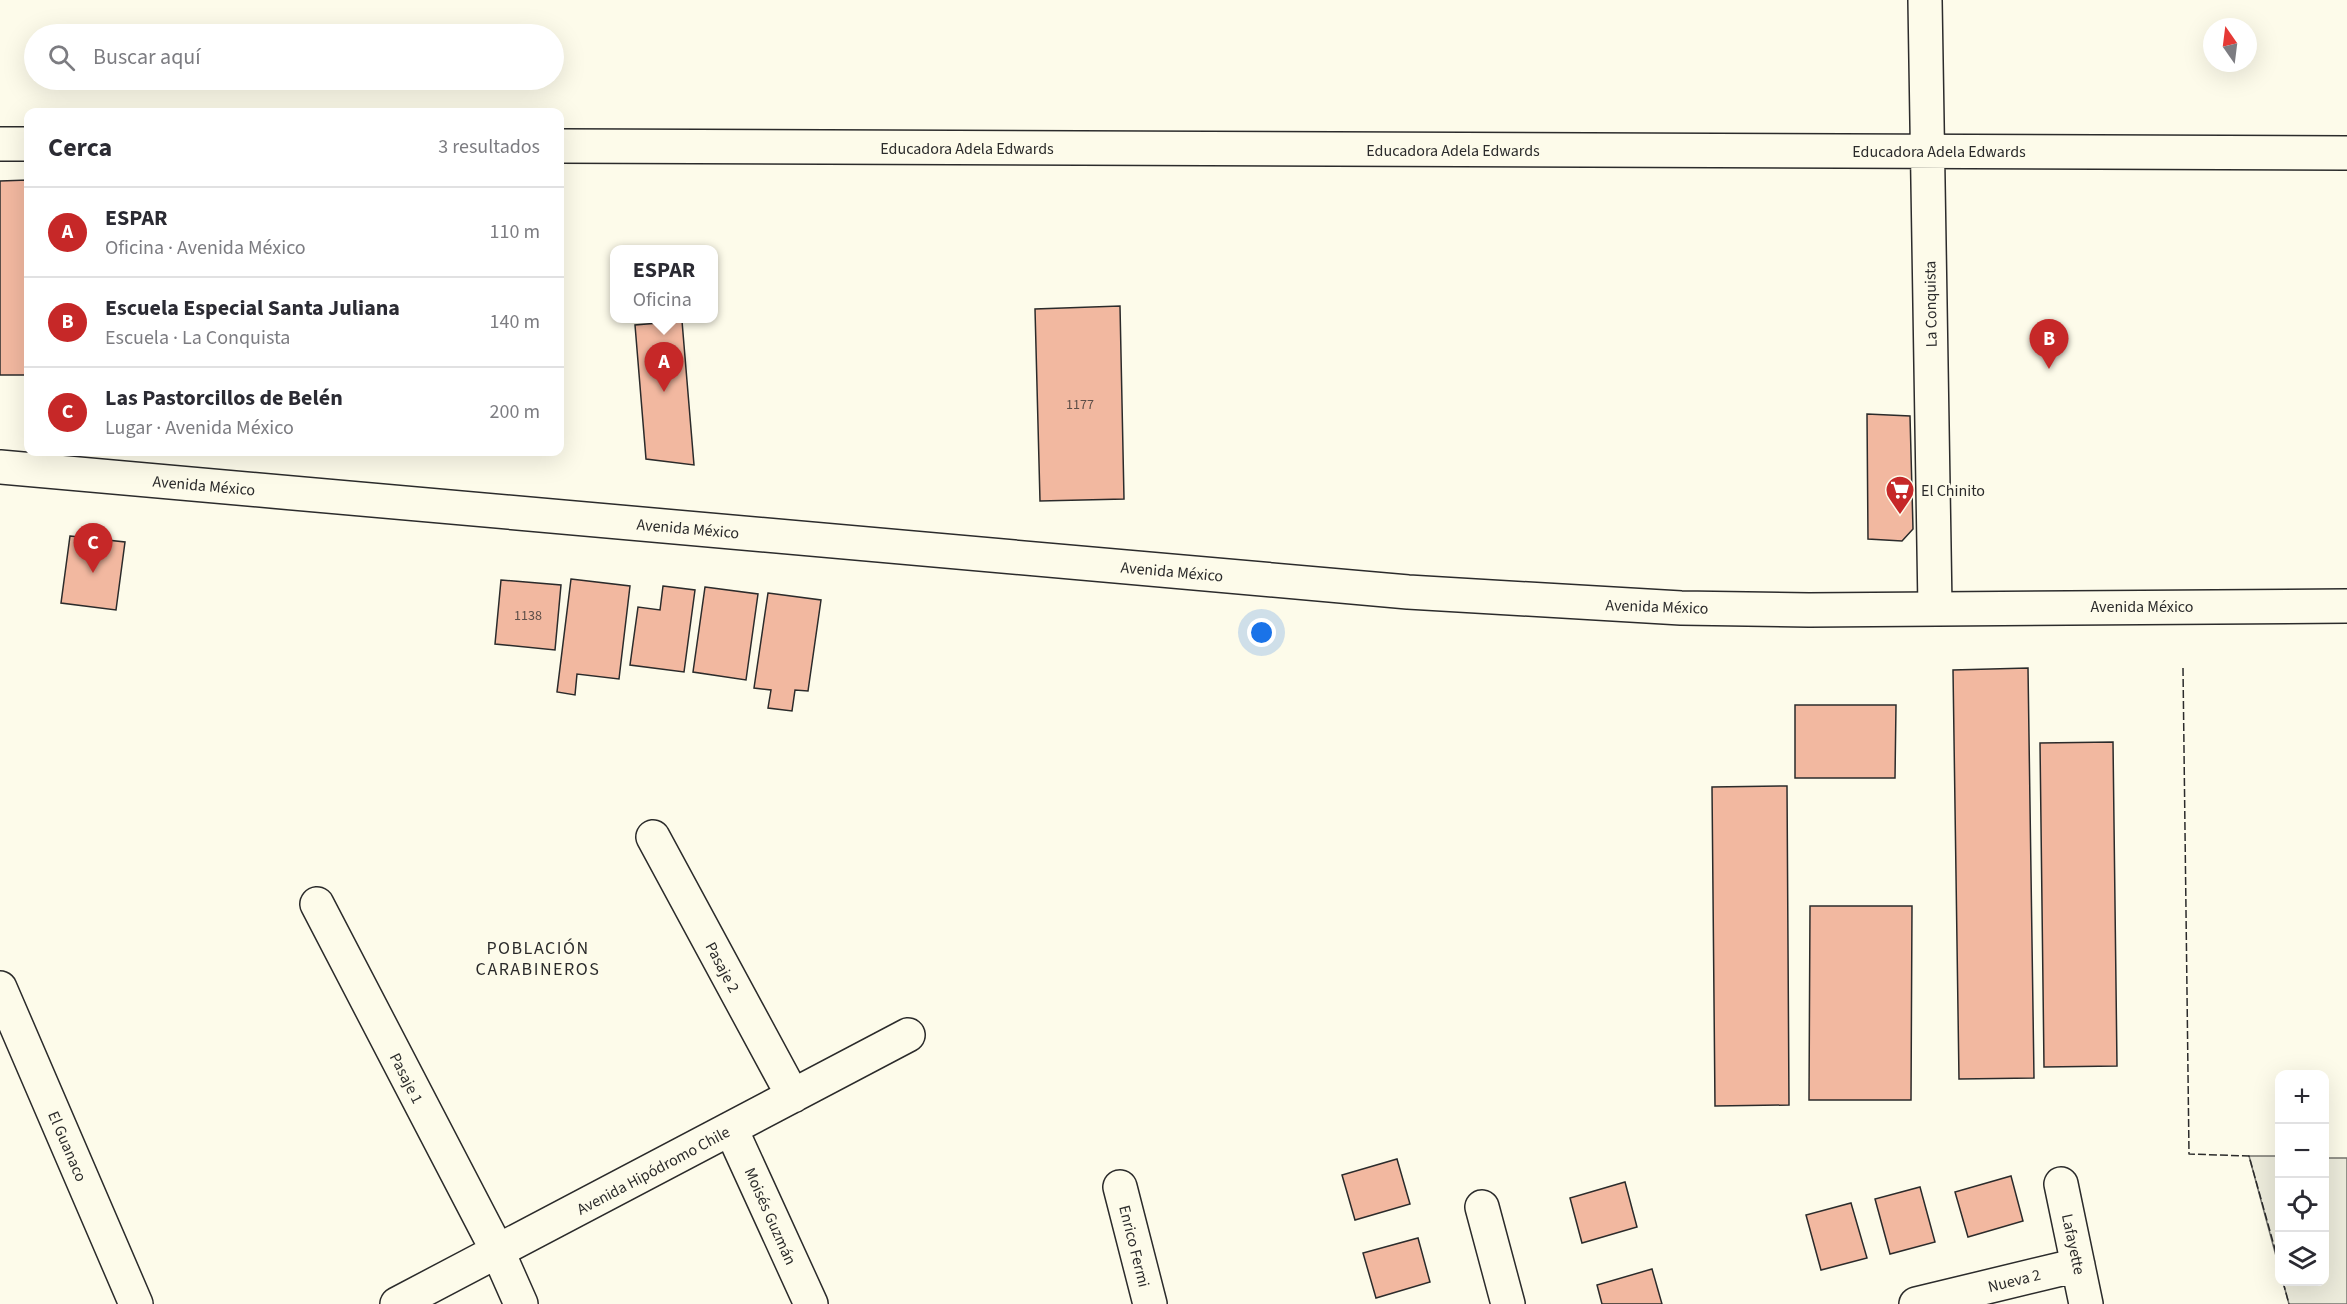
<!DOCTYPE html>
<html lang="es">
<head>
<meta charset="utf-8">
<style>
  :root { --surface:#fff; --page:#f2f2f3; --text:#2b2b33; --muted:#7c7c81; --line:#e1e1e2; --accent:#c62828 }
  body { margin:0; font-family:"Source Sans 3",sans-serif; background:var(--page); color:var(--text) }
  .controls { position:absolute; right:18px; bottom:18px; display:grid; overflow:hidden; border-radius:12px; box-shadow:0 6px 24px #0002 }
  .controls button { width:54px; height:54px; display:grid; place-items:center; padding:0; border:0; border-bottom:2px solid var(--line); background:var(--surface); color:var(--text); font:30px sans-serif }
  .compass { position:absolute; left:2203px; top:18px; width:54px; height:54px; border-radius:50%; background:var(--surface); box-shadow:0 6px 24px #0002; rotate:346deg }
  .you { position:absolute; left:1262px; top:633px; width:21px; height:21px; margin:-15px; border:4px solid #fff; border-radius:50%; background:#1a73e8; box-shadow:0 0 0 9px #1a73e833 }
  .badge { display:grid; place-items:center; width:39px; height:39px; border-radius:50%; background:var(--accent); color:#fff; font-size:20px; font-weight:700 }
  .pin { position:absolute; translate:-50% -50px; filter:drop-shadow(0 2px 3px #0008) }
  .pin::after { content:''; position:absolute; top:32px; width:21px; height:18px; background:inherit; clip-path:polygon(0 0,100% 0,50% 100%) }
  .popup { position:absolute; left:610px; top:245px; width:108px; height:78px; box-sizing:border-box; display:grid; place-content:center; border-radius:12px; background:var(--surface); filter:drop-shadow(0 2px 4px #0005); font-size:20px; white-space:nowrap; color:var(--muted) }
  .popup b { font-size:22px; color:var(--text) }
  .popup::after { content:''; position:absolute; left:50%; top:100%; margin-left:-12px; border:12px solid transparent; border-top-color:var(--surface) }
  .list { margin:0; padding:0; list-style:none }
  h2 { display:flex; justify-content:space-between; align-items:center; height:78px; margin:0; padding:0 24px; font-size:26px }
  h2 small { font-size:20px; font-weight:400; color:var(--muted) }
  .list li { display:grid; grid-template-columns:39px 1fr auto; gap:18px; align-items:center; box-sizing:border-box; height:90px; padding:0 24px; border-top:2px solid var(--line) }
  .list b { display:block; font-size:22px; white-space:nowrap }
  .list p { margin:0; font-size:20px; white-space:nowrap; color:var(--muted) }
  .list em { font-size:20px; font-style:normal; color:var(--muted) }
  .icon { flex:none; width:33px; height:33px; fill:none; stroke:currentColor; stroke-width:2; stroke-linecap:round; stroke-linejoin:round }
  .map { position:relative; flex:none; width:2347px; height:1304px; overflow:hidden }
  .search { position:absolute; background:var(--surface); box-shadow:0 6px 24px #0002; left:24px; top:24px; width:540px; height:66px; display:flex; align-items:center; gap:15px; box-sizing:border-box; padding:0 21px; border-radius:33px; color:var(--muted); font-size:22px }
  .panel { position:absolute; background:var(--surface); box-shadow:0 6px 24px #0002; left:24px; top:108px; width:540px; height:348px; border-radius:12px }
  .map>svg:first-child { display:block }
  .green { fill:#ecebdb; stroke:#74746e; stroke-width:1.5 }
  .building { fill:#f2b8a0; stroke:#2b2b2b; stroke-width:1.5 }
  .lines { fill:none; stroke-linecap:round; stroke-linejoin:round }
  .street-casing { stroke:#2b2b2b; stroke-width:36 }
  .secondary-casing { stroke:#2b2b2b; stroke-width:36 }
  .street { stroke:#fdfbea; stroke-width:33 }
  .secondary { stroke:#fdfbea; stroke-width:33 }
  .fence { stroke:#2b2b2b; stroke-width:1.5; stroke-dasharray:8 3; stroke-linecap:butt }
  .labels { text-anchor:middle; stroke-width:4.5; stroke-linejoin:round; paint-order:stroke }
  .number-label { font-size:14px; fill:#5d4e48 }
  .street-label { font-size:16px; fill:#2b2b2b; stroke:#fdfbea }
  .poi-label { font-size:16px; fill:#2b2b2b; stroke:#fdfbea; text-anchor:start }
  .neighbourhood-label { font-size:18px; letter-spacing:1.5px; fill:#2b2b2b; stroke:#fdfbea }
</style>
</head>
<body>
<div class="map">
<svg width="2347" height="1304" viewBox="0 0 2347 1304">
  <rect width="100%" height="100%" fill="#fdfbea"/>
  <!-- green -->
  <path class="green" d="M2249,1156h30v111z
    M2325,1158h22v146h-58l-6,-22h41z"/>
  <!-- building -->
  <path class="building" d="M28,180v212h-2v-17h-26v-194z
    M1120,306l4,193 -84,2 -5,-192z
    M682,321l12,144 -48,-6 -11,-134z
    M1867,414l43,2 3,113 -11,12 -34,-2z
    M70,536l55,6 -9,68 -55,-7z
    M571,579l59,7 -11,93 -42,-5 -2,21 -18,-3z
    M501,580l60,5 -6,65 -60,-6z
    M663,586l32,4 -11,82 -54,-7 8,-58 22,3z
    M705,587l53,7 -12,86 -53,-8z
    M768,593l53,7 -13,91 -13,-1 -3,21 -24,-3 3,-18 -17,-2z
    M2028,668l6,410 -75,1 -6,-409z
    M1795,705h101l-1,73h-100z
    M2113,742l4,324 -73,1 -4,-324z
    M1787,786l2,319 -74,1 -3,-319z
    M1810,906h102l-1,194h-102z
    M1397,1159l13,45 -55,16 -13,-45z
    M2011,1176l12,45 -55,16 -13,-45z
    M1625,1182l12,45 -55,16 -12,-45z
    M1920,1187l15,55 -45,12 -15,-55z
    M1851,1203l16,55 -46,12 -15,-55z
    M1418,1238l12,44 -54,16 -13,-45z
    M1652,1269l10,35h-60l-5,-19z"/>
  <g class="lines">
    <!-- street casing -->
    <g class="street-casing">
      <path id="street" d="M1925,0l10,608
        M0,144h28
        M560,146l1787,7
        M653,837l140,259
        M317,904l181,348 23,52
        M731,1129l80,175
        M2061,1184l25,120
        M1120,1187l30,117
        M1482,1207l26,97
        M397,1304l511,-269
        M1916,1304l162,-39"/>
    </g>
    <!-- secondary casing -->
    <g class="secondary-casing">
      <path id="secondary" d="M0,467l1408,125 273,16 128,2 538,-4
        M0,988l136,316"/>
    </g>
    <!-- street -->
    <use href="#street" class="street"/>
    <!-- secondary -->
    <use href="#secondary" class="secondary"/>
    <!-- fence -->
    <path class="fence" d="M2183,668l6,486 60,2 31,111
      M2283,1282l6,22"/>
  </g>
  <!-- icons -->
  <defs>
    <g id="supermarket-pin" transform="scale(1.5)"><path d="M0 17L-7.5 6A9.5 9.5 0 1 1 7.5 6Z" fill="#c62828" stroke="#fdfbea"/><path d="M-6-5.5h2.5l.6 2H6L4.5 2H-2.5L-4.4-4H-6ZM-1.5 3.2a1.3 1.3 0 1 0 .1 0ZM3 3.2a1.3 1.3 0 1 0 .1 0Z" fill="#fff"/></g>
  </defs>
  <g fill-rule="evenodd">
    <use href="#supermarket-pin" x="1900" y="490"/>
  </g>
  <g class="labels">
    <!-- number labels -->
    <g class="number-label">
      <text x="1080" y="409">1177</text>
      <text x="528" y="620">1138</text>
    </g>
    <!-- street labels -->
    <g class="street-label">
      <text x="967" y="154">Educadora Adela Edwards</text>
      <text x="1453" y="156">Educadora Adela Edwards</text>
      <text x="1939" y="157">Educadora Adela Edwards</text>
      <text transform="translate(1930 304) rotate(-91)" y="6">La Conquista</text>
      <text transform="translate(204 485) rotate(5)" y="6">Avenida México</text>
      <text transform="translate(688 528) rotate(5)" y="6">Avenida México</text>
      <text transform="translate(1172 571) rotate(5)" y="6">Avenida México</text>
      <text transform="translate(1657 606) rotate(2)" y="6">Avenida México</text>
      <text x="2142" y="612">Avenida México</text>
      <text transform="translate(723 967) rotate(62)" y="6">Pasaje 2</text>
      <text transform="translate(407 1078) rotate(63)" y="6">Pasaje 1</text>
      <text transform="translate(68 1146) rotate(67)" y="6">El Guanaco</text>
      <text transform="translate(653 1170) rotate(-28)" y="6">Avenida Hipódromo Chile</text>
      <text transform="translate(771 1216) rotate(66)" y="6">Moisés Guzmán</text>
      <text transform="translate(2074 1244) rotate(78)" y="6">Lafayette</text>
      <text transform="translate(1135 1246) rotate(76)" y="6">Enrico Fermi</text>
      <text transform="translate(2014 1280) rotate(-14)" y="6">Nueva 2</text>
    </g>
    <!-- poi labels -->
    <g class="poi-label">
      <text x="1921" y="496">El Chinito</text>
    </g>
    <!-- neighbourhood labels -->
    <g class="neighbourhood-label">
      <text x="538" y="954">POBLACIÓN<tspan x="538" dy="21">CARABINEROS</tspan></text>
    </g>
  </g>
</svg>
<div class="controls">
<button>+</button>
<button>−</button>
<button><svg class="icon" aria-label="locate" viewBox="0 0 24 24"><circle cx="12" cy="12" r="6"/><path d="M12 2v4M12 18v4M2 12h4M18 12h4"/></svg></button>
<button><svg class="icon" aria-label="layers" viewBox="0 0 24 24"><path d="M12 4l9 5-9 5-9-5zM3 14l9 5 9-5"/></svg></button>
</div>
<svg class="compass" viewBox="-18 -18 36 36"><path d="M0-13l5 13h-10z" fill="#e53935"/><path d="M0 13l5-13h-10z" fill="#7c7c81"/></svg>
<div class="you"></div>
<div class="pin badge" style="left:664px;top:392px">A</div>
<div class="popup"><b>ESPAR</b>Oficina</div>
<div class="pin badge" style="left:2049px;top:369px">B</div>
<div class="pin badge" style="left:93px;top:573px">C</div>
<div class="search"><svg class="icon" aria-label="search" viewBox="0 0 24 24"><circle cx="10" cy="10" r="6"/><path d="M15 15l6 6"/></svg>Buscar aquí</div>
<section class="panel">
<h2>Cerca<small>3 resultados</small></h2>
<ul class="list">
<li><span class="badge">A</span><div><b>ESPAR</b><p>Oficina · Avenida México</p></div><em>110 m</em></li>
<li><span class="badge">B</span><div><b>Escuela Especial Santa Juliana</b><p>Escuela · La Conquista</p></div><em>140 m</em></li>
<li><span class="badge">C</span><div><b>Las Pastorcillos de Belén</b><p>Lugar · Avenida México</p></div><em>200 m</em></li>
</ul>
</section>
</div>
</body>
</html>
